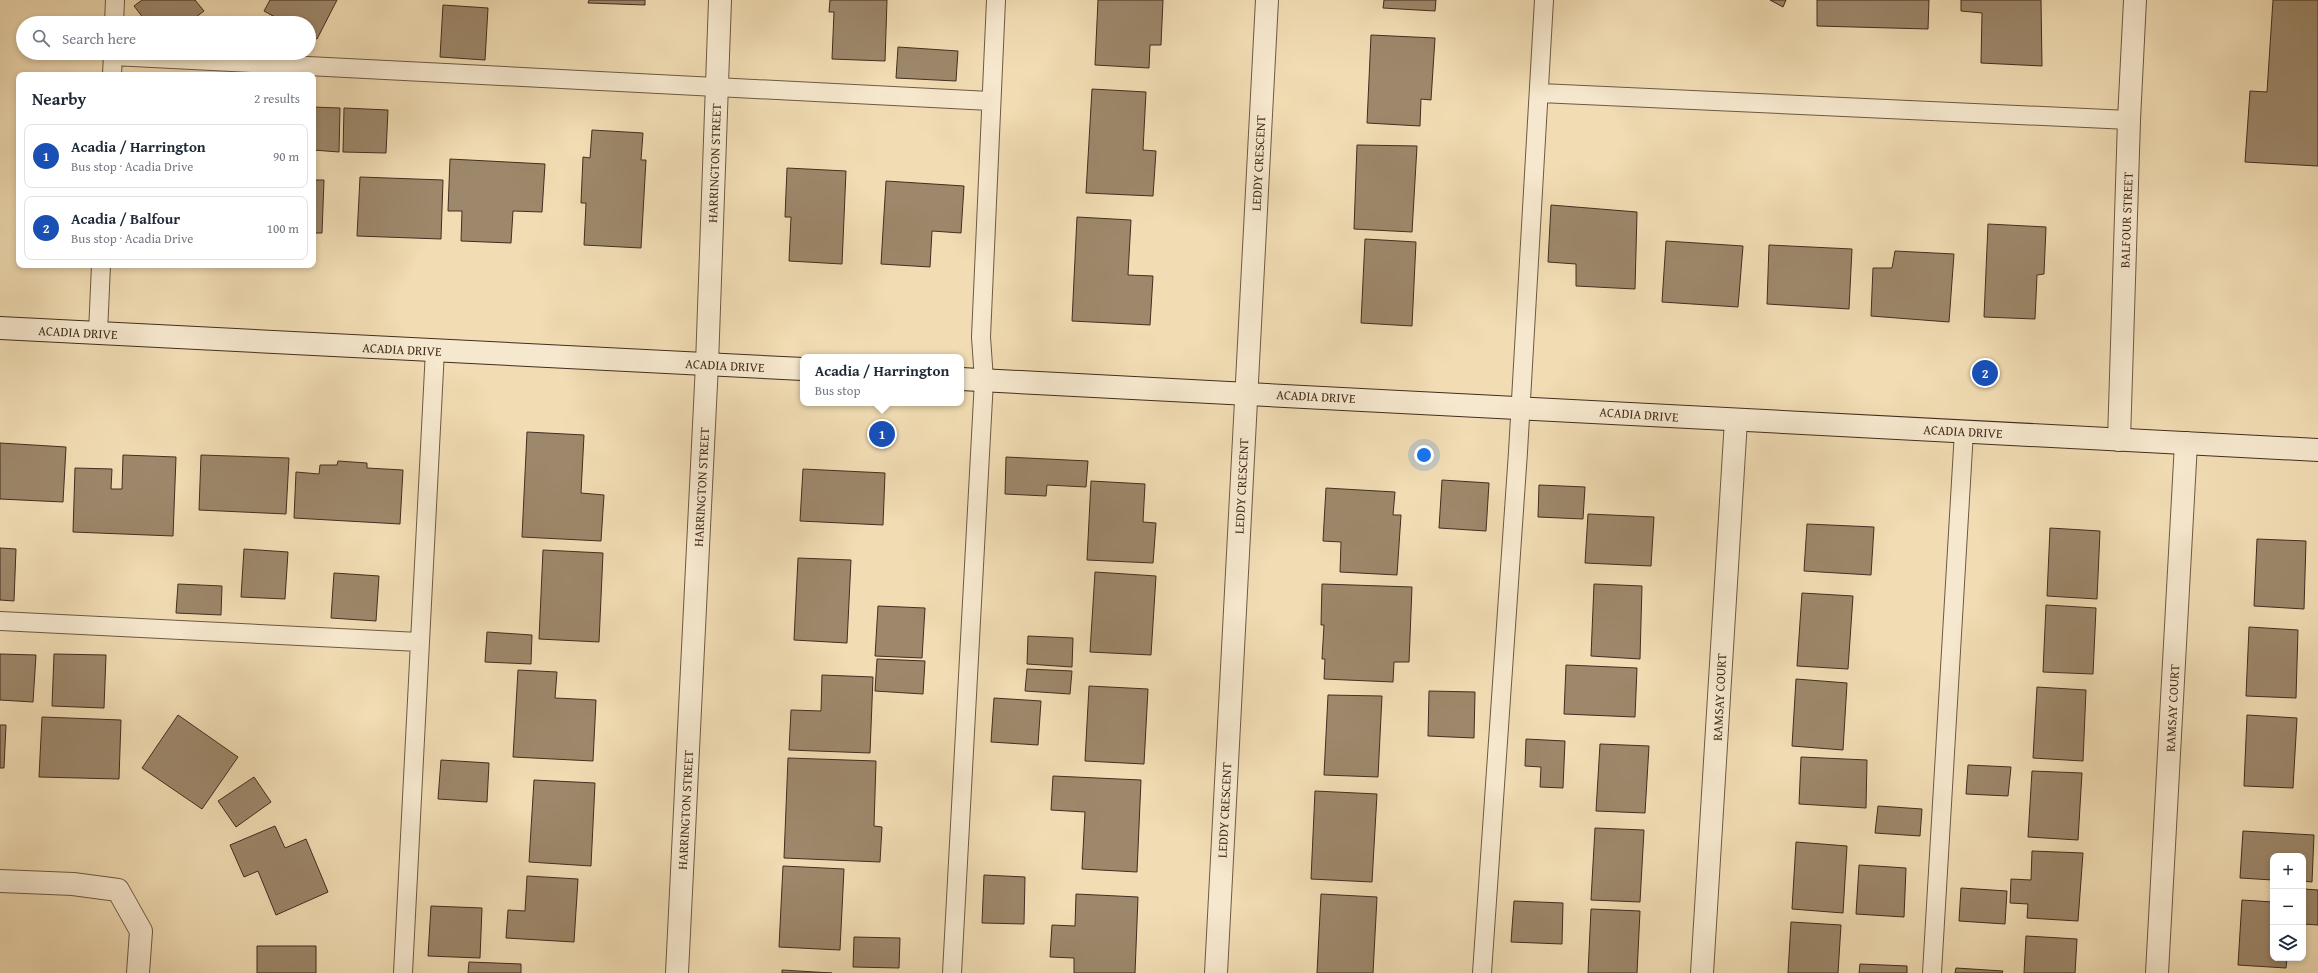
<!DOCTYPE html>
<html lang="en">
<head>
<meta charset="utf-8">
<style>
  :root { --surface:#fff; --page:#f2f2f3; --text:#1f2937; --muted:#747a83; --line:#e0e1e3; --accent:#7c3aed }
  body { margin:0; font-family:"Gentium Book Plus",serif; background:var(--page); color:var(--text) }
  .controls { position:absolute; right:12px; bottom:12px; display:grid; overflow:hidden; border-radius:8px; box-shadow:0 2px 6px #0003 }
  .controls button { width:36px; height:36px; display:grid; place-items:center; padding:0; border:0; border-bottom:1px solid var(--line); background:var(--surface); color:var(--text); font:20px sans-serif }
  .you { position:absolute; left:1424px; top:455px; width:14px; height:14px; margin:-10px; border:3px solid #fff; border-radius:50%; background:#1a73e8; box-shadow:0 0 0 6px #1a73e833 }
  .badge { display:grid; place-items:center; width:26px; height:26px; border-radius:50%; background:var(--accent); color:#fff; font-size:13px; font-weight:700 }
  .pin { position:absolute; translate:-50% -50%; border:2px solid #fff; box-shadow:0 1px 4px #0006 }
  .popup { position:absolute; left:800px; top:354px; width:164px; height:52px; box-sizing:border-box; display:grid; place-content:center; border-radius:8px; background:var(--surface); filter:drop-shadow(0 1px 3px #0005); font-size:13px; white-space:nowrap; color:var(--muted) }
  .popup b { font-size:15px; color:var(--text) }
  .popup::after { content:''; position:absolute; left:50%; top:100%; margin-left:-8px; border:8px solid transparent; border-top-color:var(--surface) }
  .list { margin:0; padding:0; list-style:none }
  h2 { display:flex; justify-content:space-between; align-items:center; height:52px; margin:0; padding:0 16px; font-size:17px }
  h2 small { font-size:13px; font-weight:400; color:var(--muted) }
  .list li { display:grid; grid-template-columns:26px 1fr auto; gap:12px; align-items:center; box-sizing:border-box; height:64px; margin:0 8px 8px; padding:0 8px; border:1px solid var(--line); border-radius:8px }
  .list b { display:block; font-size:15px; white-space:nowrap }
  .list p { margin:0; font-size:13px; white-space:nowrap; color:var(--muted) }
  .list em { font-size:13px; font-style:normal; color:var(--muted) }
  .icon { flex:none; width:22px; height:22px; fill:none; stroke:currentColor; stroke-width:2; stroke-linecap:round; stroke-linejoin:round }
  .map { position:relative; flex:none; width:2318px; height:973px; overflow:hidden }
  .search { position:absolute; background:var(--surface); box-shadow:0 2px 6px #0003; left:16px; top:16px; width:300px; height:44px; display:flex; align-items:center; gap:10px; box-sizing:border-box; padding:0 14px; border-radius:22px; color:var(--muted); font-size:15px }
  .panel { position:absolute; background:var(--surface); box-shadow:0 2px 6px #0003; left:16px; top:72px; width:300px; height:196px; border-radius:8px }
  .map>svg:first-child { display:block }
  .building { fill:#9d886b; stroke:#432d1e }
  .lines { fill:none; stroke-linecap:round; stroke-linejoin:round }
  .lane-casing { stroke:#6e5943; stroke-width:20 }
  .street-casing { stroke:#6e5943; stroke-width:24 }
  .secondary-casing { stroke:#432d1e; stroke-width:24 }
  .lane { stroke:#f6e8ce; stroke-width:18 }
  .street { stroke:#f6e8ce; stroke-width:22 }
  .secondary { stroke:#f6e8ce; stroke-width:22 }
  .labels { text-anchor:middle; stroke-width:3.5; stroke-linejoin:round; paint-order:stroke }
  .street-label { font-size:13px; fill:#432d1e; stroke:#f6e8ce }
</style>
</head>
<body>
<div class="map">
<svg width="2318" height="973" viewBox="0 0 2318 973">
  <rect width="100%" height="100%" fill="#f1dcb3"/>
  <filter id="stains"><feTurbulence type="fractalNoise" baseFrequency=".005" numOctaves="4"/><feColorMatrix values="0 0 0 0 .2 0 0 0 0 .09 0 0 0 0 .02 0 0 0 .5 -.17"/></filter>
  <radialGradient id="worn" r=".72"><stop offset=".6" stop-color="#630" stop-opacity="0"/><stop offset="1" stop-color="#630" stop-opacity=".3"/></radialGradient>
  <!-- building -->
  <path class="building" d="M142,0h53l9,11 -16,12h-41l-13,-17z
    M270,0h67l-20,39 -8,-4v-12h-23l-22,-12z
    M589,0h56v5l-57,-2z
    M830,0h57l-2,61 -53,-2 2,-47h-5z
    M1098,0h65l-2,45h-11l-1,23 -54,-3z
    M1384,0h52l-1,11 -52,-3z
    M1770,0h16l-3,7z
    M1817,0h112l-1,29 -111,-3z
    M1961,0h80l1,66 -61,-3 1,-50 -21,-2z
    M2273,0h45v166l-73,-4 5,-71 17,1z
    M443,5l45,3 -3,52 -45,-3z
    M1371,35l64,3 -4,62 -10,-1 -1,27 -53,-3z
    M898,47l60,4 -2,30 -60,-3z
    M1092,89l54,3 -3,58 13,1 -3,45 -67,-3z
    M313,107l27,1 -1,44 -26,-2z
    M344,108l44,2 -2,43 -43,-1z
    M592,130l51,3 -2,27h5l-5,88 -57,-3 2,-42h-5l2,-46 7,1z
    M1357,145l60,1 -5,86 -58,-3z
    M450,159l95,5 -3,48 -29,-1 -2,32 -50,-2 1,-30h-14z
    M787,168l59,3 -4,93 -53,-3 2,-44h-6z
    M360,177l83,3 -2,59 -84,-3z
    M313,180h11l-2,53h-9z
    M886,181l78,5 -3,47 -29,-2 -2,36 -49,-3z
    M1551,205l86,7 -2,77 -59,-3v-22l-28,-2z
    M1077,217l54,3 -3,55 25,1 -3,49 -78,-4z
    M1988,224l58,3 -2,47 -7,1 -2,44 -51,-2z
    M1365,239l51,3 -4,84 -51,-3z
    M1666,241l77,5 -5,61 -76,-5z
    M1769,245l83,4 -3,60 -82,-5z
    M1895,251l59,3 -5,68 -78,-6 2,-48h19z
    M527,432l57,3 -3,58 23,2 -3,46 -79,-4z
    M0,443l66,4 -3,55 -63,-3z
    M123,455l53,2 -3,79 -100,-4 2,-64 37,1 -1,20h11z
    M201,455l88,3 -3,56 -87,-4z
    M1006,457l82,4 -2,26 -39,-2 -1,11 -41,-2z
    M338,461l29,2v5l36,2 -3,54 -106,-6 2,-46 23,2 1,-9h17z
    M803,469l82,4 -2,52 -83,-4z
    M1442,480l47,3 -3,48 -47,-3z
    M1091,481l54,3 -2,38 13,1 -3,40 -66,-3z
    M1539,485l46,2 -2,32 -45,-2z
    M1326,488l69,4 -2,23h8l-4,60 -57,-3 1,-30 -18,-1z
    M1588,514l66,3 -3,49 -66,-3z
    M1807,524l67,3 -3,48 -67,-4z
    M2050,528l50,3 -3,68 -50,-3z
    M2257,539l49,2 -2,68 -50,-3z
    M0,548l16,1 -2,52 -14,-1z
    M244,549l44,3 -3,47 -44,-2z
    M543,550l60,3 -4,89 -60,-3z
    M798,558l53,2 -4,83 -53,-3z
    M1095,572l61,4 -5,79 -61,-3z
    M334,573l45,3 -3,45 -45,-3z
    M178,584l44,2 -1,29 -45,-2z
    M1322,584l90,3 -3,75h-15l-1,20 -69,-3 1,-20h-3l2,-34h-3z
    M1594,584l48,2 -2,73 -49,-3z
    M1802,593l51,3 -5,73 -51,-3z
    M2046,605l50,3 -3,66 -50,-2z
    M878,606l47,2 -3,50 -47,-2z
    M2249,627l49,3 -2,68 -50,-2z
    M487,632l45,3 -1,29 -46,-2z
    M1028,636l45,2 -1,29 -45,-3z
    M0,654l36,1 -3,47 -33,-2z
    M54,654l52,1 -2,53 -52,-2z
    M877,659l48,2 -2,33 -48,-3z
    M1566,665l71,3 -2,49 -71,-3z
    M1027,669l45,2 -2,23 -45,-3z
    M518,670l39,2 -2,26 41,2 -3,61 -80,-4z
    M822,675l51,2 -3,76 -81,-3 2,-40 30,1z
    M1796,679l51,4 -4,67 -51,-4z
    M1089,686l59,3 -4,75 -59,-3z
    M2037,687l49,3 -3,71 -50,-3z
    M1429,691l46,1 -1,46 -46,-2z
    M1328,695l54,1 -4,81 -54,-2z
    M994,698l47,3 -3,44 -47,-3z
    M178,715l60,42 -36,52 -60,-41z
    M2247,715l50,3 -4,70 -49,-2z
    M42,717l79,3 -2,59 -80,-2z
    M0,725h6l-2,43h-4z
    M1526,739l39,2 -2,47 -23,-1 1,-20 -16,-1z
    M1600,744l49,2 -4,67 -49,-2z
    M1801,757l66,3 -1,48 -67,-4z
    M788,758l88,3 -2,65 8,1 -2,35 -96,-4z
    M441,760l48,3 -2,39 -49,-3z
    M1968,765l43,2 -3,29 -42,-2z
    M2032,771l50,2 -4,67 -50,-3z
    M1053,776l88,4 -4,92 -55,-3 3,-57 -34,-2z
    M254,777l17,25 -35,25 -18,-26z
    M534,780l61,3 -4,83 -62,-4z
    M1315,791l62,3 -5,88 -61,-3z
    M1878,806l44,3 -2,27 -45,-3z
    M275,826l10,22 21,-9 22,53 -52,23 -18,-44 -14,6 -14,-32z
    M1595,828l49,2 -4,72 -49,-2z
    M2243,831l71,4 -2,47 -9,-1v-25h-30v24l-33,-2z
    M1796,842l51,4 -4,67 -51,-4z
    M2032,851l51,2 -5,68 -51,-3 1,-14 -18,-1 1,-24 20,1z
    M1859,865l47,3 -2,49 -48,-3z
    M783,866l61,3 -4,81 -61,-3z
    M984,875l41,2 -1,47 -42,-1z
    M527,876l51,3 -4,63 -68,-4 2,-28 17,1z
    M1961,888l46,3 -2,33 -46,-3z
    M2304,889l14,1v35l-15,-1z
    M1076,894l62,3 -3,76h-61v-15l-24,-1 2,-32 23,1z
    M1321,894l56,3 -4,76h-56z
    M2242,900l31,2v56h14l-1,10 -48,-3z
    M1514,901l49,2 -1,41 -51,-2z
    M431,906l51,2 -2,50 -52,-2z
    M1591,909l49,2 -3,62h-49z
    M1791,922l50,3 -3,48h-50z
    M2026,936l51,3 -2,34h-51z
    M854,937l46,1 -1,30 -46,-1z
    M257,946h59v27h-59z
    M469,962l52,2v9h-53z
    M1860,964l47,2v7h-48z
    M1956,968l47,3 -1,2h-47z
    M782,970l50,3h-50z"/>
  <g class="lines">
    <!-- lane casing -->
    <g class="lane-casing">
      <path id="lane" d="M114,23l1,-23
        M113,56l877,45
        M112,75l1,-22
        M1540,93l589,27
        M98,333l3,-68
        M0,621l419,21
        M403,973l32,-623
        M952,973l32,-593 -3,-43 15,-337
        M1482,973l36,-521 26,-452
        M1932,973l32,-542"/>
    </g>
    <!-- street casing -->
    <g class="street-casing">
      <path id="street" d="M2119,440l10,-320 6,-120
        M0,881l73,3 45,6 23,41 -3,42
        M677,973l30,-609 13,-364
        M1216,973l51,-973
        M1702,973l34,-553
        M2157,973l29,-530"/>
    </g>
    <!-- secondary casing -->
    <g class="secondary-casing">
      <path id="secondary" d="M0,328l803,41
        M961,379l1357,71"/>
    </g>
    <!-- lane -->
    <use href="#lane" class="lane"/>
    <!-- street -->
    <use href="#street" class="street"/>
    <!-- secondary -->
    <use href="#secondary" class="secondary"/>
  </g>
  <g class="labels">
    <!-- street labels -->
    <g class="street-label">
      <text transform="translate(714 163) rotate(-88)" y="5">HARRINGTON STREET</text>
      <text transform="translate(1258 163) rotate(-87)" y="5">LEDDY CRESCENT</text>
      <text transform="translate(2126 220) rotate(-88)" y="5">BALFOUR STREET</text>
      <text transform="translate(78 332) rotate(3)" y="5">ACADIA DRIVE</text>
      <text transform="translate(402 349) rotate(3)" y="5">ACADIA DRIVE</text>
      <text transform="translate(725 365) rotate(3)" y="5">ACADIA DRIVE</text>
      <text transform="translate(1316 396) rotate(3)" y="5">ACADIA DRIVE</text>
      <text transform="translate(1639 414) rotate(4)" y="5">ACADIA DRIVE</text>
      <text transform="translate(1963 431) rotate(3)" y="5">ACADIA DRIVE</text>
      <text transform="translate(1241 486) rotate(-87)" y="5">LEDDY CRESCENT</text>
      <text transform="translate(701 487) rotate(-87)" y="5">HARRINGTON STREET</text>
      <text transform="translate(1719 697) rotate(-87)" y="5">RAMSAY COURT</text>
      <text transform="translate(2172 708) rotate(-87)" y="5">RAMSAY COURT</text>
      <text transform="translate(685 810) rotate(-87)" y="5">HARRINGTON STREET</text>
      <text transform="translate(1224 810) rotate(-87)" y="5">LEDDY CRESCENT</text>
    </g>
  </g>
  <rect width="100%" height="100%" filter="url(#stains)"/>
  <rect width="100%" height="100%" fill="url(#worn)"/>
</svg>
<div class="controls">
<button>+</button>
<button>−</button>
<button><svg class="icon" aria-label="layers" viewBox="0 0 24 24"><path d="M12 4l9 5-9 5-9-5zM3 14l9 5 9-5"/></svg></button>
</div>
<div class="you"></div>
<div class="pin badge" style="left:882px;top:434px;background:#1a4fb4">1</div>
<div class="popup"><b>Acadia / Harrington</b>Bus stop</div>
<div class="pin badge" style="left:1985px;top:373px;background:#1a4fb4">2</div>
<div class="search"><svg class="icon" aria-label="search" viewBox="0 0 24 24"><circle cx="10" cy="10" r="6"/><path d="M15 15l6 6"/></svg>Search here</div>
<section class="panel">
<h2>Nearby<small>2 results</small></h2>
<ul class="list">
<li><span class="badge" style="background:#1a4fb4">1</span><div><b>Acadia / Harrington</b><p>Bus stop · Acadia Drive</p></div><em>90 m</em></li>
<li><span class="badge" style="background:#1a4fb4">2</span><div><b>Acadia / Balfour</b><p>Bus stop · Acadia Drive</p></div><em>100 m</em></li>
</ul>
</section>
</div>
</body>
</html>
